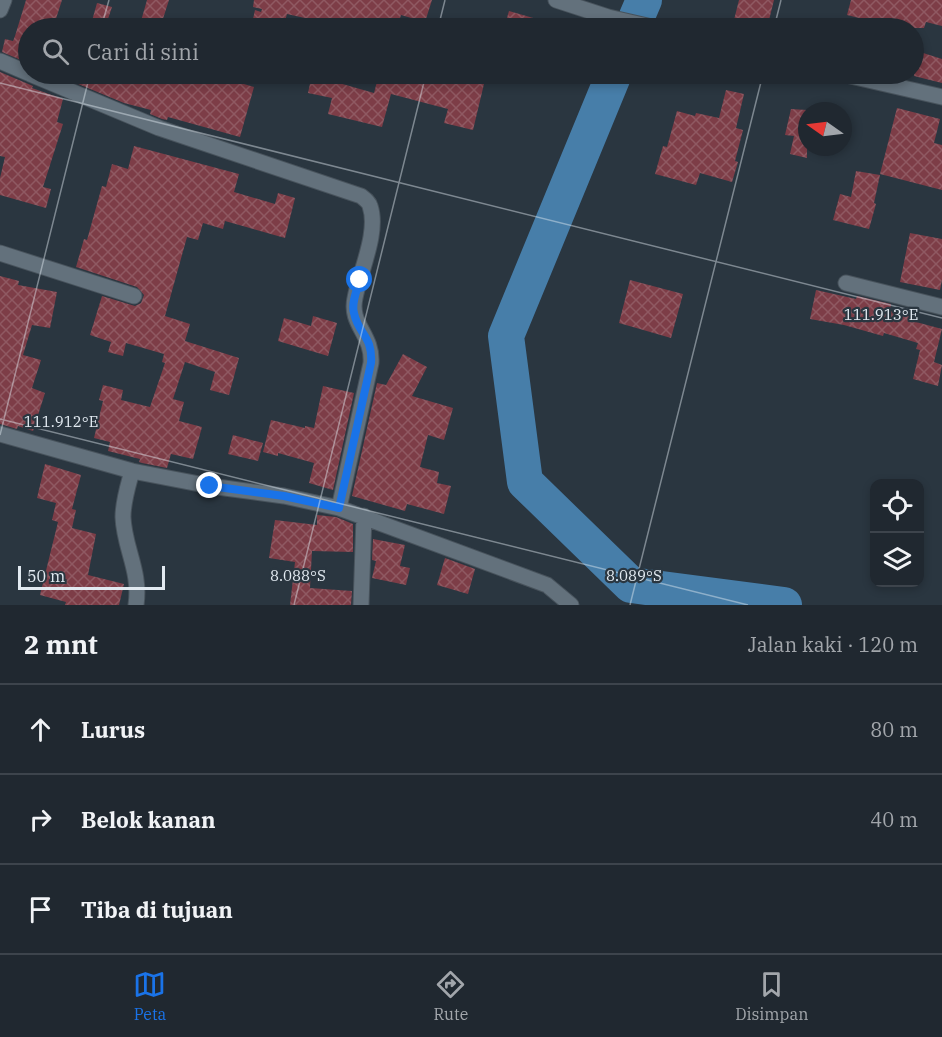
<!DOCTYPE html>
<html lang="id">
<head>
<meta charset="utf-8">
<style>
  :root { --surface:#202830; --page:#283038; --text:#f1f3f6; --muted:#a2a6ab; --line:#3d444c; --accent:#1a73e8 }
  body { margin:0; font-family:"IBM Plex Serif",serif; background:var(--page); color:var(--text) }
  .controls { position:absolute; right:18px; bottom:18px; display:grid; overflow:hidden; border-radius:12px; box-shadow:0 3px 9px #0003 }
  .controls button { width:54px; height:54px; display:grid; place-items:center; padding:0; border:0; border-bottom:2px solid var(--line); background:var(--surface); color:var(--text); font:30px sans-serif }
  .compass { position:absolute; left:798px; top:102px; width:54px; height:54px; border-radius:50%; background:var(--surface); box-shadow:0 3px 9px #0003; rotate:284deg }
  .scale { position:absolute; left:18px; bottom:15px; width:147px; box-sizing:border-box; padding-left:6px; border:3px solid #e2eaf1; border-top:0; font-size:16px; line-height:21px; white-space:nowrap; color:#e2eaf1; -webkit-text-stroke:4px #2a3640; paint-order:stroke }
  .stop { position:absolute; width:18px; height:18px; margin:-14px; border:4px solid #1a73e8; border-radius:50%; background:#fff }
  .stop.end { background:#1a73e8; border-color:#fff; box-shadow:0 2px 6px #0008 }
  .list { margin:0; padding:0; list-style:none }
  h2 { display:flex; justify-content:space-between; align-items:center; height:78px; margin:0; padding:0 24px; font-size:26px }
  h2 small { font-size:20px; font-weight:400; color:var(--muted) }
  .list li { display:grid; grid-template-columns:39px 1fr auto; gap:18px; align-items:center; box-sizing:border-box; height:90px; padding:0 24px; border-top:2px solid var(--line) }
  .list b { display:block; font-size:22px; white-space:nowrap }
  .list em { font-size:20px; font-style:normal; color:var(--muted) }
  .icon { flex:none; width:33px; height:33px; fill:none; stroke:currentColor; stroke-width:2; stroke-linecap:round; stroke-linejoin:round }
  .map { position:relative; flex:none; width:942px; height:605px; overflow:hidden }
  .search { position:absolute; background:var(--surface); box-shadow:0 3px 9px #0003; left:18px; right:18px; top:18px; height:66px; display:flex; align-items:center; gap:15px; box-sizing:border-box; padding:0 21px; border-radius:33px; color:var(--muted); font-size:22px }
  .sheet { height:348px; background:var(--surface) }
  nav { display:flex; justify-content:space-around; align-items:center; box-sizing:border-box; height:84px; border-top:2px solid var(--line); background:var(--surface); font-size:16px; color:var(--muted) }
  nav a { display:grid; justify-items:center; gap:3px }
  nav .on { color:var(--accent) }
  .map>svg:first-child { display:block }
  .lines { fill:none; stroke-linecap:round; stroke-linejoin:round }
  .river { stroke:#477ea9; stroke-width:36 }
  .building { fill:url(#building-cross-hatch) }
  .street-casing { stroke:#48535c; stroke-width:17 }
  .street { stroke:#63717c; stroke-width:15 }
  .route { stroke:#1a73e8; stroke-width:8 }
  .ticks { fill:none; stroke:#e2eaf1; stroke-width:1.5; stroke-opacity:0.45 }
  .ticks-label { font-size:15px; text-anchor:middle; fill:#e2eaf1; stroke:#2a3640; stroke-width:4.5; stroke-linejoin:round; paint-order:stroke }
</style>
</head>
<body>
<div class="map">
<svg width="942" height="605" viewBox="0 0 942 605">
  <defs>
    <pattern id="building-cross-hatch" width="8" height="8" patternUnits="userSpaceOnUse" patternTransform="scale(1.5)"><rect width="8" height="8" fill="#7d3d47"/><path d="M0 0l8 8M0 8l8-8" fill="none" stroke="#8f5962"/></pattern>
  </defs>
  <rect width="100%" height="100%" fill="#2a3640"/>
  <g class="lines">
    <!-- river -->
    <path class="river" d="M632,28l12,-28
      M614,74l-108,262 19,146 106,103 153,20"/>
  </g>
  <!-- building -->
  <path class="building" d="M26,0h36l-9,28h-25v35l-26,-11 3,-13 8,2 2,-5z
    M147,0h22l-9,28h-21z
    M254,0h178l-7,22 -24,-7 -4,13h-58l1,-2 -53,-12 -4,14h-32l4,-18 6,2 1,-3 -9,-2z
    M739,0h35l-7,28h-35z
    M851,0h91v26l-16,-4 -2,6h-68l3,-10 -12,-3z
    M97,3l15,4 -7,21h-15z
    M509,11l45,13v4h-50z
    M917,51l25,8v24l-28,-7v-12z
    M0,72l33,14 -1,2 31,11 -6,23 6,2 -20,63 8,2 -5,19 -46,-13v-17l5,-21 -5,-1z
    M54,74h129l24,6 2,-6h19l-1,5 27,8 -14,50 -72,-20 -1,3 -5,-1 -12,-5 1,-4 -27,-7z
    M312,74h21l-1,7 42,12 5,-19h65l40,10 -11,46 -29,-7 4,-14 -57,-15 -9,33 -54,-13 4,-16 -24,-5z
    M726,90l18,4 -8,34 7,2 -8,31 3,1 -6,20 -32,-9 -4,12 -41,-11 8,-28 4,1 10,-36 18,5 1,-3 23,5z
    M897,108l43,11 -6,24 8,2v45l-62,-16z
    M791,109l16,1v48l-17,-4 4,-18 -9,-1z
    M134,146l105,28 -5,18 41,12 3,-11 17,5 -10,40 -60,-17 -2,8 -20,-6 -5,17 -11,-3 -22,79 25,8 -5,17 54,17 -10,37 -19,-5 5,-18 -30,-10 -12,37 11,3 -5,19 23,6 -9,32 -22,-5 -4,14 -25,-5 -3,-1 1,-3 -32,-8 2,-9 -16,-4 9,-37 -4,-1 4,-15 20,5 -2,10 29,7 15,-44 -3,-1 2,-8 -38,-11 -3,13 -15,-4 3,-10 -21,-7 12,-39 33,10 6,-3 3,-8 -7,-8 -61,-20 8,-28 3,1 15,-54 4,1 6,-23 16,5z
    M856,171l24,4 -6,28 2,1 -7,25 -36,-9 7,-26 11,3z
    M910,233l32,6v41l-2,10 -40,-8z
    M0,276l19,5 -1,4 39,7 -7,36 -18,-3 -9,30 18,5 -9,28 13,5 -12,38 -15,-5 -1,3 -17,-5z
    M630,280l53,14 -12,44 -52,-15z
    M816,290l40,9 1,-3 34,8 -1,7 27,7 -1,4 26,7 -8,33 8,3 -4,21 -25,-7 7,-29 -4,-1 2,-6 -34,-10 -1,3 -39,-11 -34,-6z
    M313,316l24,7 -9,33 -50,-15 6,-23 27,8z
    M403,354l24,13 -15,29 41,12 -9,32 -16,-5 -8,32 19,5 -2,11 14,3 -7,28 -37,-10 -2,7 -53,-15 25,-113 9,2z
    M323,386l31,7 -21,97 -24,-7 5,-20 -36,-10v3l-15,-4 8,-32 34,8v-2l9,2z
    M233,435l30,8 -5,18 -30,-7z
    M45,464l36,11 -9,34 4,1 -4,18 24,6 -8,41 36,9 -5,21h-54l1,-3 -26,-7 18,-73 -6,-2 4,-17 -19,-5z
    M317,515l19,2 17,7v28l-41,-1 -2,37 42,3 -1,14h-61l5,-43 -26,-4 6,-38 42,5z
    M373,539l32,6 -5,21 10,2 -4,17 -34,-7 4,-17 -4,-1z
    M445,558l30,11 -7,25 -31,-9z"/>
  <g class="lines">
    <!-- street casing -->
    <g class="street-casing">
      <path id="street" d="M556,0l52,17 48,11
        M0,10l4,-10
        M0,61l28,12
        M30,74l129,54 202,68c4,3 8,6 9,10 9,26 -10,65 -15,92 -6,27 18,36 16,65l-32,145
        M842,74l100,23
        M0,253l134,43
        M846,283l96,24
        M0,434l132,37 78,15 74,10 55,12 208,77 24,20
        M132,471c-4,15 -9,30 -9,46 1,31 18,54 13,88
        M361,605l3,-89"/>
    </g>
    <!-- street -->
    <use href="#street" class="street"/>
  </g>
  <g class="lines">
    <!-- route -->
    <path class="route" d="M210,486l74,10 55,12 32,-145c2,-27 -13,-29 -17,-50 -3,-10 3,-23 6,-33"/>
  </g>
  <!-- ticks -->
  <path class="ticks" d="M101,28l8,-28M438,28l7,-28M774,28l7,-28M0,83l942,235M0,419l748,186M0,435l90,-361M294,605l132,-531M630,605l133,-531"/>
  <g class="ticks-label">
    <text x="881" y="320">111.913°E</text>
    <text x="61" y="427">111.912°E</text>
    <text x="298" y="581">8.088°S</text>
    <text x="634" y="581">8.089°S</text>
  </g>
</svg>
<div class="controls">
<button><svg class="icon" aria-label="locate" viewBox="0 0 24 24"><circle cx="12" cy="12" r="6"/><path d="M12 2v4M12 18v4M2 12h4M18 12h4"/></svg></button>
<button><svg class="icon" aria-label="layers" viewBox="0 0 24 24"><path d="M12 4l9 5-9 5-9-5zM3 14l9 5 9-5"/></svg></button>
</div>
<svg class="compass" viewBox="-18 -18 36 36"><path d="M0-13l5 13h-10z" fill="#e53935"/><path d="M0 13l5-13h-10z" fill="#a2a6ab"/></svg>
<div class="scale">50 m</div>
<div class="stop" style="left:360px;top:280px"></div>
<div class="stop end" style="left:210px;top:486px"></div>
<div class="search"><svg class="icon" aria-label="search" viewBox="0 0 24 24"><circle cx="10" cy="10" r="6"/><path d="M15 15l6 6"/></svg>Cari di sini</div>
</div>
<section class="sheet">
<h2>2 mnt<small>Jalan kaki · 120 m</small></h2>
<ul class="list">
<li><svg class="icon" aria-label="ahead" viewBox="0 0 24 24"><path d="M12 20V5M6 11l6-6 6 6"/></svg><div><b>Lurus</b></div><em>80 m</em></li>
<li><svg class="icon" aria-label="right" viewBox="0 0 24 24"><path d="M7 20v-9h11M14 6l5 5-5 5"/></svg><div><b>Belok kanan</b></div><em>40 m</em></li>
<li><svg class="icon" aria-label="arrive" viewBox="0 0 24 24"><path d="M6 21V4h12l-3 4 3 4H6"/></svg><div><b>Tiba di tujuan</b></div></li>
</ul>
</section>
<nav>
<a class="on"><svg class="icon" aria-label="map" viewBox="0 0 24 24"><path d="M3 6l6-2 6 2 6-2v14l-6 2-6-2-6 2zM9 4v14M15 6v14"/></svg>Peta</a>
<a><svg class="icon" aria-label="directions" viewBox="0 0 24 24"><path d="M12 3l9 9-9 9-9-9zM9 14v-3h6M13 9l2 2-2 2"/></svg>Rute</a>
<a><svg class="icon" aria-label="saved" viewBox="0 0 24 24"><path d="M7 4h10v16l-5-4-5 4z"/></svg>Disimpan</a>
</nav>
</body>
</html>
